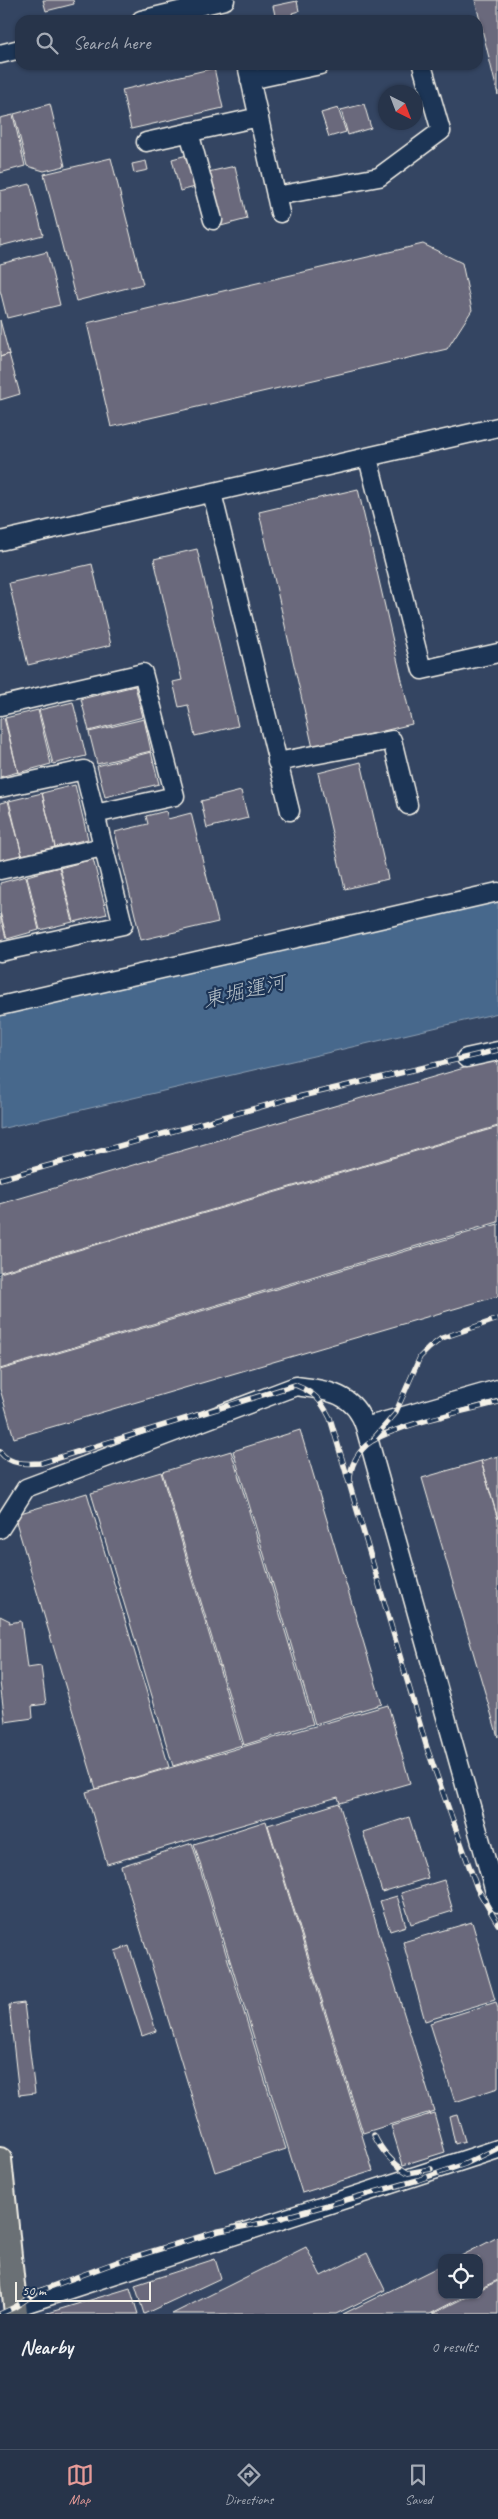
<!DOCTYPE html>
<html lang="en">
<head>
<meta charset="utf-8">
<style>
  :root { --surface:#27344a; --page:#2f3c51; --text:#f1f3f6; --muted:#a4aab5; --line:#434f62; --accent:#e69b98 }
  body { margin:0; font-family:Caveat,"Klee One",sans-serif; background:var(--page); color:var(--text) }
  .controls { position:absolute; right:15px; bottom:15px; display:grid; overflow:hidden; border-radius:10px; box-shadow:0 1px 4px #0004 }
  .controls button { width:45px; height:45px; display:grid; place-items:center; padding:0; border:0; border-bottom:1px solid var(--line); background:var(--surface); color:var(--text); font:25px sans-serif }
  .compass { position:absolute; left:378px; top:85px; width:45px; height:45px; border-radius:50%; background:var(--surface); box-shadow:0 1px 4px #0004; rotate:138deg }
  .scale { position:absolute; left:15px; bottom:12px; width:136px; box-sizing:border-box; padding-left:5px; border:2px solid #f4f1e8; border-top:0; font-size:14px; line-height:18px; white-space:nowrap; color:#f4f1e8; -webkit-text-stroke:4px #1d3557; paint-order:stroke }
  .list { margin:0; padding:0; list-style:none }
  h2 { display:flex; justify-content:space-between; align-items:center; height:65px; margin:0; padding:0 20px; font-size:21px }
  h2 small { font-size:16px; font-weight:400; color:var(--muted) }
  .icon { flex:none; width:28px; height:28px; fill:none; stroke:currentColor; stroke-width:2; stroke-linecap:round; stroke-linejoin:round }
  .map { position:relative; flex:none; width:498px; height:2314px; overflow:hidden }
  .search { position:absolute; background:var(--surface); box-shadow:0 1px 4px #0004; left:15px; right:15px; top:15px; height:55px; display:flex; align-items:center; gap:12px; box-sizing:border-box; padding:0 18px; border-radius:15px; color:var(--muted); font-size:19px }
  .sheet { height:135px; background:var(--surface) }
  nav { display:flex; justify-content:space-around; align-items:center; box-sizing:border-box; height:70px; border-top:1px solid var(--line); background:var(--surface); font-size:14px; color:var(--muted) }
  nav a { display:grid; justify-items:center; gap:2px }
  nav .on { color:var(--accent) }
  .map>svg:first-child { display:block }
  .water { fill:#46678c; stroke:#8c9eb1 }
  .building { fill:#6a697b; stroke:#f4f1e8 }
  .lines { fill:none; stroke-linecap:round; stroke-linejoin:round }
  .minor-casing { stroke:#f4f1e8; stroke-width:21 }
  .major-casing { stroke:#f4f1e8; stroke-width:26 }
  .minor { stroke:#1d3557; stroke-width:18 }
  .major { stroke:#6a7074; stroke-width:22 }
  .rail-casing { stroke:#f4f1e8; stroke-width:5.5 }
  .rail { stroke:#1d3557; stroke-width:4; stroke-dasharray:11; stroke-linecap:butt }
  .labels { text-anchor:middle; stroke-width:4.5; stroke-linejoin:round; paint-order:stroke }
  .water-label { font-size:21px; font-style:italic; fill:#b7c1c8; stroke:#1d3557 }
</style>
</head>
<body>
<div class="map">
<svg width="498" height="2314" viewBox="0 0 498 2314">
  <rect width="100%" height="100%" fill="#344562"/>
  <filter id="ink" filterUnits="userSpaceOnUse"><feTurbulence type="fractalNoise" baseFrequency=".02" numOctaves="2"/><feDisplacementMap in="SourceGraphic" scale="10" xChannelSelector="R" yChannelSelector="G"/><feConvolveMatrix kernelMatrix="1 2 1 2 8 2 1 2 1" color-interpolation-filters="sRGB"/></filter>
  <g filter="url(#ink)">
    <!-- water -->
    <path class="water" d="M498,899v114l-498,116v-115z"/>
    <!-- building -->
    <path class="building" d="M43,0h30l1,4 -28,7z
      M475,0h23v95z
      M297,1l2,10 -7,2 2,7h-18l-3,-14z
      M214,68l9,40 -92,21 -9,-39z
      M50,104l15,62 -21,5 -17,-5 -13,-52z
      M364,104l7,24 -23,7 -7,-25z
      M338,108l8,24 -17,5 -8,-24z
      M13,115l12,51 -25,7v-55z
      M191,154l8,32 -19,5 -8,-32z
      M111,158l32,126 -67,17 -32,-127z
      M146,161l2,9 -14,3 -2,-9z
      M235,166l12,53 -26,7 -13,-54z
      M30,184l13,51 -43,11v-55z
      M423,244l39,19 10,47 -25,39 -336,78 -24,-104z
      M47,252l13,53 -53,13 -7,-28v-26z
      M0,320l9,34 -9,3z
      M9,354l11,40 -20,6v-43z
      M358,489l54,235 -99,24 -54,-236z
      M197,549l41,177 -43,10 -7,-31 -9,2 -6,-25 9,-2 -28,-121z
      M92,564l19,81 -83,20 -19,-82z
      M135,686l8,31 -54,14 -8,-32z
      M73,702l13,54 -33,8 -14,-54z
      M38,710l13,54 -33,9 -13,-55z
      M4,718l14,54 -18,5v-58z
      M144,719l7,32 -54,13 -8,-32z
      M151,752l8,32 -54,13 -8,-31z
      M361,762l27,117 -43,10 -27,-116z
      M75,785l13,54 -33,8 -13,-54z
      M241,791l7,27 -41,10 -6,-27z
      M42,793l13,54 -33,8 -13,-54z
      M8,801l14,54 -22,6v-58z
      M166,811l2,8 23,-6 27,109 -77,18 -26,-108 33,-8 -2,-8z
      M93,859l14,55 -33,8 -14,-54z
      M59,867l14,55 -33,8 -13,-54z
      M26,876l13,54 -32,9 -7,-27v-29z
      M0,914l6,24 -6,2z
      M498,1058v68l-498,146v-68z
      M498,1127v95l-498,147v-96z
      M498,1224v72l-484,142 -14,-49v-19z
      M300,1430l82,274 -67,20 -82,-273z
      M231,1451l82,273 -69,21 -82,-273z
      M498,1456v63l-17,-58z
      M481,1461l17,59v217l-76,-259z
      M161,1472l81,273 -69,21 -82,-273z
      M87,1493l82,274 -73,22 -82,-274z
      M0,1616l10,5 -1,2 12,-2 6,47 14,-2 5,38 -14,2 1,12 -28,4 -5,-40z
      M388,1705l22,78 -70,20 -2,-6 -231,67 -21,-72z
      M339,1803l95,308 -71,22 -95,-308z
      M409,1817l19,61 -46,14 -19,-60z
      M266,1821l107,350 -71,22 -108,-349z
      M192,1843l94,306 -71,23 -94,-306z
      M444,1880l9,31 -42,13 -10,-31z
      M397,1896l9,30 -16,5 -10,-30z
      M472,1922l23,78 -70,21 -22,-79z
      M129,1946l27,85 -14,5 -27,-85z
      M496,2002l2,7v79l-43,14 -25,-79z
      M24,2003l11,90 -16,2 -10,-90z
      M434,2113l11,39 -42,13 -12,-39z
      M457,2114l8,27 -10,3 -6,-28z
      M498,2237v43l-19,9v-31h-22z
      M306,2247l15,29 46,-23 18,37 -49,24h-164z
      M215,2259l6,19 -77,36 -9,-29z
      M442,2265v30h25l-37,19h-87z
      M498,2281v33h-66l38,-19h9v-5z
      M130,2288l8,26h-94z"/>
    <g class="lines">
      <!-- minor casing -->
      <g class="minor-casing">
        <path id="minor" d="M141,20l84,-20
          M0,54l20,-5
          M247,65l33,148
          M250,80l70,-15
          M189,132l24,88
          M146,142l113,-25
          M276,196l103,-19 62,-46 -19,-66
          M368,458l54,212 76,-17
          M212,493l78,318
          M0,541l498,-114
          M0,706l143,-33 32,123 -80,18
          M277,762l115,-22 16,65
          M0,788l84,-18 39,155 -123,27
          M0,870l103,-23
          M0,1006l498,-114
          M466,1058l32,-7
          M365,1427l133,-38
          M0,1529l26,-41 270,-102c31,4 59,7 69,41l133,476
          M15,2307l483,-158"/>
      </g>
      <!-- major casing -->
      <g class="major-casing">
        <path id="major" d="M0,2159l16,155"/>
      </g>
      <!-- minor -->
      <use href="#minor" class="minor"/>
      <!-- major -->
      <use href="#major" class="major"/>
      <!-- rail casing -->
      <g class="rail-casing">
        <path id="rail" d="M0,1179l289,-80 209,-49
          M374,1438l21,-24 25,-57 9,-9 13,-10 56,-19
          M0,1452c10,13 26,12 41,11l254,-78c20,8 25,14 35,33l97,330 50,140 21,36
          M350,1483c-1,-16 8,-33 22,-42 31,-18 90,-29 126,-39
          M374,2135c8,17 18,28 34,38l23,-4
          M0,2314l15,-7 24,-16 78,-29 102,-31 44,-8 155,-43 47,-16 33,-16"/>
      </g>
      <!-- rail -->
      <use href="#rail" class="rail"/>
    </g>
  </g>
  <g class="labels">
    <!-- water labels -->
    <g class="water-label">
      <text transform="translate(244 991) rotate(-13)" y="7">東堀運河</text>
    </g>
  </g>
</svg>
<div class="controls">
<button><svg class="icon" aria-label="locate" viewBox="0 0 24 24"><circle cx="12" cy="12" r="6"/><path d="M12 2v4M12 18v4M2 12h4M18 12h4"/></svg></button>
</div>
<svg class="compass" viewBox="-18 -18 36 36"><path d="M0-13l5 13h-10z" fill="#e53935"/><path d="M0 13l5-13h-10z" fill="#a4aab5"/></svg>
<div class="scale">50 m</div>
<div class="search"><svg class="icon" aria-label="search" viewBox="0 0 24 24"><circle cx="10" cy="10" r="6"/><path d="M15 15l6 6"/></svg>Search here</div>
</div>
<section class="sheet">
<h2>Nearby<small>0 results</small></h2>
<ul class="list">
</ul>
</section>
<nav>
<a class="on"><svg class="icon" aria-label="map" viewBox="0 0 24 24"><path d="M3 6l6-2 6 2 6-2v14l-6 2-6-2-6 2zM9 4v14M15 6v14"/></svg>Map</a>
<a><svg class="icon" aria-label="directions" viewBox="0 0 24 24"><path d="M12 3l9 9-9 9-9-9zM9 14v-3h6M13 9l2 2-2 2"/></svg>Directions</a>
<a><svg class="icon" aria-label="saved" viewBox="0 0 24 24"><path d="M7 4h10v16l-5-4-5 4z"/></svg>Saved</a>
</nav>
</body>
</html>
